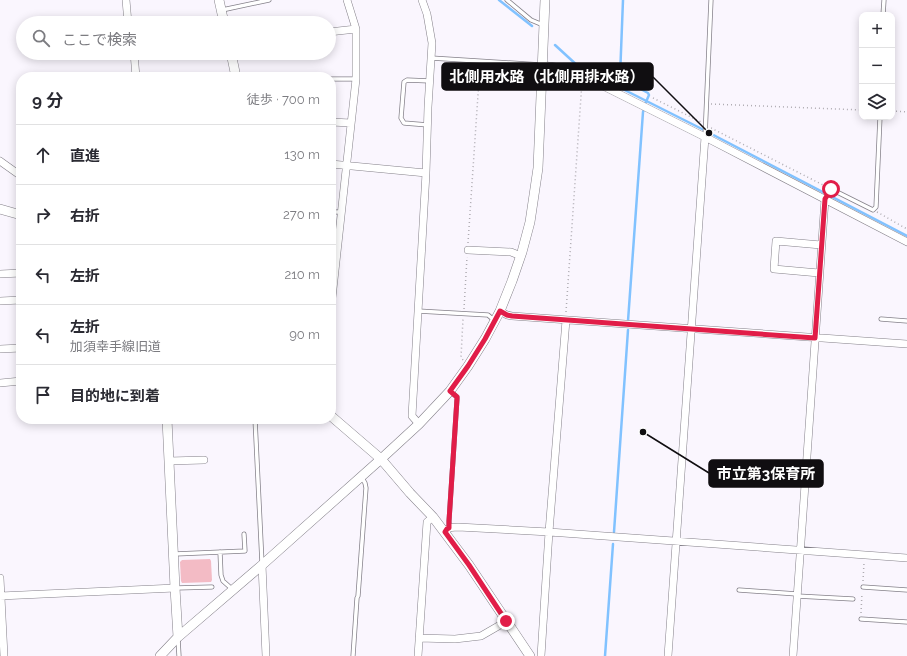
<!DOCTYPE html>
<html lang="ja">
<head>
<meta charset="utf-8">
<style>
  :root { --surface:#fff; --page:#f2f2f3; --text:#2b2b33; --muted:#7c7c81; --line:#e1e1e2 }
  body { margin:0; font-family:Raleway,"Noto Sans JP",sans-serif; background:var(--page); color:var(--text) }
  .controls { position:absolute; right:12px; top:12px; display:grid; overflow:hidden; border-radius:8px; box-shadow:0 2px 10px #0003 }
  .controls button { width:36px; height:36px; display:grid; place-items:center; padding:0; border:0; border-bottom:1px solid var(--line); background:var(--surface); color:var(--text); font:20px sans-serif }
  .stop { position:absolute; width:12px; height:12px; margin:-9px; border:3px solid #e11d48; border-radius:50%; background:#fff }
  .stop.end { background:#e11d48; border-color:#fff; box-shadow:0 1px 4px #0008 }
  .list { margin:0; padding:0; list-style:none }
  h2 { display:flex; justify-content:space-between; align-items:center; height:52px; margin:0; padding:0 16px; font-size:17px }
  h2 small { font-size:13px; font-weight:400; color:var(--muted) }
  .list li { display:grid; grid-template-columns:26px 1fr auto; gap:12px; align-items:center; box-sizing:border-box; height:60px; padding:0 16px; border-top:1px solid var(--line) }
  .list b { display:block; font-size:15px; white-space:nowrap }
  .list p { margin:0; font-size:13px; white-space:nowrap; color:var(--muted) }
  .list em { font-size:13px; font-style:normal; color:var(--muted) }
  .icon { flex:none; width:22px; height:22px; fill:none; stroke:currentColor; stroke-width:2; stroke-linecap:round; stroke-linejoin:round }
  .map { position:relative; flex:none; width:907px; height:656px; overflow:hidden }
  .search { position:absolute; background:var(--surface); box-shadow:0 2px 10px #0003; left:16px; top:16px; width:320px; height:44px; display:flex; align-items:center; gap:10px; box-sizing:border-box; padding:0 14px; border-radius:22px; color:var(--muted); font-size:15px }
  .panel { position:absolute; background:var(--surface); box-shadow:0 2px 10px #0003; left:16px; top:72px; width:320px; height:352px; border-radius:16px }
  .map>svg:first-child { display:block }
  .green { fill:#f3bbc5 }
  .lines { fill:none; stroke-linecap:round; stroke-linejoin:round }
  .stream { stroke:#81c2ff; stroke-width:2.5 }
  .service-casing { stroke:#848089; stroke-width:5 }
  .minor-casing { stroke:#848089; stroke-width:8 }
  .tertiary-casing { stroke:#848089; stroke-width:10 }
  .path { stroke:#afacb2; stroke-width:1.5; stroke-dasharray:1 3; stroke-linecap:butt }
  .service { stroke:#fff; stroke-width:3.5 }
  .minor { stroke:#fff; stroke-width:7 }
  .tertiary { stroke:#fff; stroke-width:9 }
  .route { stroke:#e11d48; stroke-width:5 }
  .leader { fill:none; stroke:#100e11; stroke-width:1.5 }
  .callout-dot { fill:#100e11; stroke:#fff; stroke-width:1.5 }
  .callout { fill:#100e11; stroke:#100e11; stroke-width:1.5 }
  .callout-label { font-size:15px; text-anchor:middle; font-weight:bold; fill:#fff }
</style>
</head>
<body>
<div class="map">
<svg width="907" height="656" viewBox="0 0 907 656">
  <rect width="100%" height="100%" fill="#faf6fe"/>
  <!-- green -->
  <path class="green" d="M210,559l1,2 1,19 -1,2 -29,1 -1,-2 -1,-19 2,-2z"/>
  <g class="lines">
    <!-- stream -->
    <path class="stream" d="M499,0l33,26
      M623,0l-3,77 4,3 24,13 1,2 -3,7
      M555,45l24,22 121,61 207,108
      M628,321l15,-209 2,-5
      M614,532l14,-202
      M605,656l8,-112"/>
    <!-- service casing -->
    <g class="service-casing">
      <path id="service" d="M507,0l24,20 12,5
        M222,10l47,-10
        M883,15l1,-15
        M431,58l111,7
        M331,79h25
        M428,125l-24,-2 -3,-5 3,-36 3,-2 23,1
        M705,137l6,-137
        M825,199l6,-10 42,21 3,-3 4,-90
        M331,212h10
        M418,311l70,4 7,6
        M881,319l26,2
        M255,419l7,144
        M449,528v-7l8,-122v-2l-7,-6
        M220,552l1,23 2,6 9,8
        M175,554l70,-3 -1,-17
        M863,587l44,3
        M176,588l36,-1
        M739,590l58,4
        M797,596l56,3
        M861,619l46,3
        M178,639l1,17
        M353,656l4,-58 1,-2 8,-108 -1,-5 -3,-5"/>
    </g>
    <!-- minor casing -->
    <g class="minor-casing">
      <path id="minor" d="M126,0l2,23
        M329,32l27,-3
        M134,53l2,24
        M542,65l27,4 136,68 202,105
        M331,122l20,1
        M0,161l21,15
        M331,164l95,9
        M468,250l43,2 10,4
        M819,273l-45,-4 2,-28 45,4
        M0,274l21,-1
        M0,301l21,-1
        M331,307l25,-228v-50l-9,-29
        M500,311l7,4 5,1 395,28
        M0,349l21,-1
        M0,383l21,-2
        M419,424l-7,-8 14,-243 2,-66 4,-64 -5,-29 -5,-14
        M169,461l35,-1
        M445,532c3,-5 8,-5 13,-5l91,5 358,26
        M262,565l4,91
        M0,578l4,78
        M0,596l175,-8
        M419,638l36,1 26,-3 26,-15
        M418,656l9,-134 6,-5
        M541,656l8,-124 17,-212
        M668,656l37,-519
        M793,656l32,-457"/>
    </g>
    <!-- tertiary casing -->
    <g class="tertiary-casing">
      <path id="tertiary" d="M219,0l5,23
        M231,53l5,24
        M0,209l21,6
        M331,416l50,43 29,34 23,24 36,48 61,91
        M167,419l8,169 3,49
        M160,656l18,-19 84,-72 119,-106 38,-35 31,-33 18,-25 17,-27 15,-28 12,-30 10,-29 8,-30 8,-54 7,-168"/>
    </g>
    <!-- path -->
    <path class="path" d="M653,98l48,24
      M711,104l151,6
      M892,111l15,1
      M711,128l114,58
      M877,212l30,17
      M468,243l12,-178
      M464,309l3,-52
      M566,312l16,-230
      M463,360l-2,-3 2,-38
      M863,581l1,-18
      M861,613l1,-20"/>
    <!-- service -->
    <use href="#service" class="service"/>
    <!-- minor -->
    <use href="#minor" class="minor"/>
    <!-- tertiary -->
    <use href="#tertiary" class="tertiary"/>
  </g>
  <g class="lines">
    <!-- route -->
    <path class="route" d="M506,621l-37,-56 -24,-33 2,-3 2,-1v-7l8,-122v-2l-7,-6 18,-25 17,-27 15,-28 7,4 5,1 303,22 10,-139 6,-10"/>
  </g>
  <!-- callouts -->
  <path class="leader" d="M709 133L653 77M643 432L709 473"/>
  <g class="callout-dot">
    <circle cx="709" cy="133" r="4"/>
    <circle cx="643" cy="432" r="4"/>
  </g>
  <g class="callout">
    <rect x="442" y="63" width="211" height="27" rx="4"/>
    <rect x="709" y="460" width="114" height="27" rx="4"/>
  </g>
  <g class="callout-label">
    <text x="547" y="82">北側用水路（北側用排水路）</text>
    <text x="766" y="479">市立第3保育所</text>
  </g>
</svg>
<div class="controls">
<button>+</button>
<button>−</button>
<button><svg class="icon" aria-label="layers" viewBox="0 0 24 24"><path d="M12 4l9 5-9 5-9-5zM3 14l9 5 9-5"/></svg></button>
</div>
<div class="stop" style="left:831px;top:189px"></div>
<div class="stop end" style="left:506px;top:621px"></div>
<div class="search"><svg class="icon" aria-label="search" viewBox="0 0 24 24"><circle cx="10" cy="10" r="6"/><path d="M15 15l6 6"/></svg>ここで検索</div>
<section class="panel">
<h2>9 分<small>徒歩 · 700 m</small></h2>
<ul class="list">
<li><svg class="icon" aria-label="ahead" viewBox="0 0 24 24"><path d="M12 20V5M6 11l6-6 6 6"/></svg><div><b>直進</b></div><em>130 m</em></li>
<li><svg class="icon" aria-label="right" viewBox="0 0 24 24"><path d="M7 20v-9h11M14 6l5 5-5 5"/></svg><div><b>右折</b></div><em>270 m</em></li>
<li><svg class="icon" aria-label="left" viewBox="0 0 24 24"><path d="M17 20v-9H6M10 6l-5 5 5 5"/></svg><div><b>左折</b></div><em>210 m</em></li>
<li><svg class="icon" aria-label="left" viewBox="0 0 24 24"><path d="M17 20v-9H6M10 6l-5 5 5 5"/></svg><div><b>左折</b><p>加須幸手線旧道</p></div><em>90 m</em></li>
<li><svg class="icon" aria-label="arrive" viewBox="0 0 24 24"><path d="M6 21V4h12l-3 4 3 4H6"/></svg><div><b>目的地に到着</b></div></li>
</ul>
</section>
</div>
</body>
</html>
